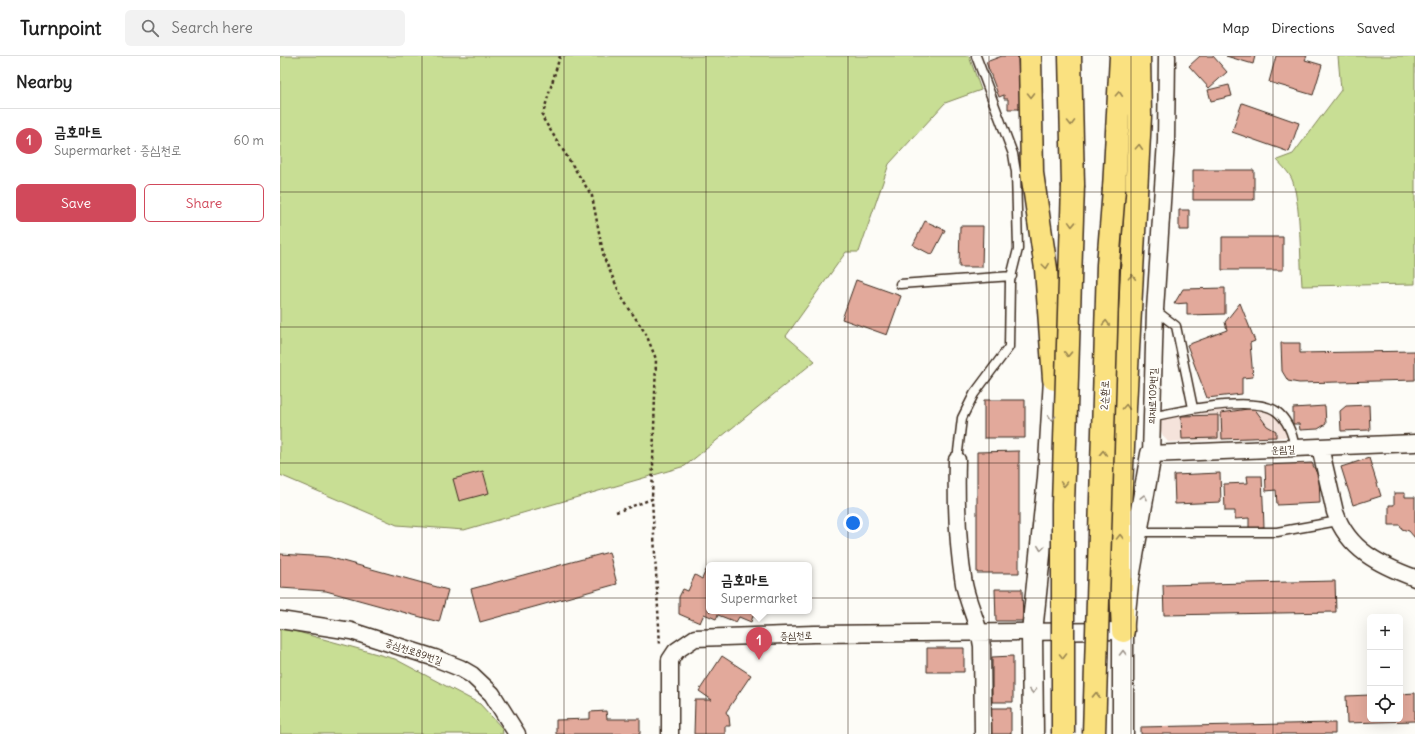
<!DOCTYPE html>
<html lang="en">
<head>
<meta charset="utf-8">
<style>
  :root { --surface:#fff; --page:#f2f2f2; --text:#222; --muted:#767676; --line:#e0e0e0; --accent:#d1495b }
  body { margin:0; font-family:Delius,"Poor Story",sans-serif; background:var(--page); color:var(--text) }
  .controls { position:absolute; right:12px; bottom:12px; display:grid; overflow:hidden; border-radius:6px; box-shadow:0 4px 16px #0002 }
  .controls button { width:36px; height:36px; display:grid; place-items:center; padding:0; border:0; border-bottom:1px solid var(--line); background:var(--surface); color:var(--text); font:20px sans-serif }
  .you { position:absolute; left:573px; top:467px; width:14px; height:14px; margin:-10px; border:3px solid #fff; border-radius:50%; background:#1a73e8; box-shadow:0 0 0 6px #1a73e833 }
  .badge { display:grid; place-items:center; width:26px; height:26px; border-radius:50%; background:var(--accent); color:#fff; font-size:13px; font-weight:700 }
  .pin { position:absolute; translate:-50% -33px; filter:drop-shadow(0 1px 2px #0008) }
  .pin::after { content:''; position:absolute; top:21px; width:14px; height:12px; background:inherit; clip-path:polygon(0 0,100% 0,50% 100%) }
  .popup { position:absolute; left:426px; top:506px; width:106px; height:52px; box-sizing:border-box; display:grid; place-content:center; border-radius:6px; background:var(--surface); filter:drop-shadow(0 1px 3px #0005); font-size:13px; white-space:nowrap; color:var(--muted) }
  .popup b { font-size:15px; color:var(--text) }
  .popup::after { content:''; position:absolute; left:50%; top:100%; margin-left:-8px; border:8px solid transparent; border-top-color:var(--surface) }
  .list { margin:0; padding:0; list-style:none }
  h2 { display:flex; justify-content:space-between; align-items:center; height:52px; margin:0; padding:0 16px; font-size:17px }
  h2 small { font-size:13px; font-weight:400; color:var(--muted) }
  .list li { display:grid; grid-template-columns:26px 1fr auto; gap:12px; align-items:center; box-sizing:border-box; height:64px; padding:0 16px; border-top:1px solid var(--line) }
  .list b { display:block; font-size:15px; white-space:nowrap }
  .list p { margin:0; font-size:13px; white-space:nowrap; color:var(--muted) }
  .list em { font-size:13px; font-style:normal; color:var(--muted) }
  .actions { display:flex; gap:8px; padding:12px 16px }
  .actions a { flex:1; padding:9px 0; border:1px solid var(--accent); border-radius:6px; text-align:center; font-size:14px; color:var(--accent) }
  .actions .main { background:var(--accent); color:#fff }
  .icon { flex:none; width:22px; height:22px; fill:none; stroke:currentColor; stroke-width:2; stroke-linecap:round; stroke-linejoin:round }
  .map { position:relative; flex:none; width:1135px; height:678px; overflow:hidden }
  header { display:flex; align-items:center; gap:24px; box-sizing:border-box; height:56px; padding:0 20px; background:var(--surface); border-bottom:1px solid var(--line) }
  header strong { font-size:19px }
  nav { display:flex; gap:22px; margin-inline-start:auto; font-size:14px }
  .search { width:280px; height:36px; background:var(--page); display:flex; align-items:center; gap:10px; box-sizing:border-box; padding:0 14px; border-radius:6px; color:var(--muted); font-size:15px }
  main { display:flex }
  aside { flex:1; background:var(--surface) }
  .map>svg:first-child { display:block }
  .built { fill:#f5e3db }
  .green { fill:#c8de94; stroke:#828459 }
  .building { fill:#e2a99b; stroke:#3b2a1e }
  .lines { fill:none; stroke-linecap:round; stroke-linejoin:round }
  .service-casing { stroke:#3b2a1e; stroke-width:11 }
  .minor-casing { stroke:#3b2a1e; stroke-width:19 }
  .tertiary-casing { stroke:#3b2a1e; stroke-width:23 }
  .trunk-casing { stroke:#3b2a1e; stroke-width:25 }
  .path { stroke:#3b2a1e; stroke-width:2.5; stroke-dasharray:3 3; stroke-linecap:butt }
  .service { stroke:#fdfcf7; stroke-width:8 }
  .minor { stroke:#fdfcf7; stroke-width:16 }
  .tertiary { stroke:#fdfcf7; stroke-width:20 }
  .trunk { stroke:#fae180; stroke-width:22 }
  .trunk-bridge-casing { stroke:#3b2a1e; stroke-width:25; stroke-linecap:butt }
  .trunk-bridge { stroke:#fae180; stroke-width:22 }
  .oneway { stroke:#9a864f }
  .oneway2 { stroke:#9c938a }
  .grid { fill:none; stroke:#3b2a1e; stroke-width:1; stroke-opacity:0.55 }
  .labels { text-anchor:middle; stroke-width:3.5; stroke-linejoin:round; paint-order:stroke }
  .street-label { font-size:10px; fill:#3b2a1e; stroke:#fdfcf7 }
</style>
</head>
<body>
<header>
<strong>Turnpoint</strong>
<div class="search"><svg class="icon" aria-label="search" viewBox="0 0 24 24"><circle cx="10" cy="10" r="6"/><path d="M15 15l6 6"/></svg>Search here</div>
<nav><a>Map</a><a>Directions</a><a>Saved</a></nav>
</header>
<main>
<aside>
<h2>Nearby<small></small></h2>
<ul class="list">
<li><span class="badge">1</span><div><b>금호마트</b><p>Supermarket · 증심천로</p></div><em>60 m</em></li>
</ul>
<div class="actions"><a class="main">Save</a><a>Share</a></div>
</aside>
<div class="map">
<svg width="1135" height="678" viewBox="0 0 1135 678">
  <rect width="100%" height="100%" fill="#fdfcf7"/>
  <filter id="ink" filterUnits="userSpaceOnUse"><feTurbulence type="fractalNoise" baseFrequency=".025" numOctaves="2"/><feDisplacementMap in="SourceGraphic" scale="8" xChannelSelector="R" yChannelSelector="G"/><feConvolveMatrix kernelMatrix="1 2 1 2 8 2 1 2 1" color-interpolation-filters="sRGB"/></filter>
  <g filter="url(#ink)">
    <!-- built -->
    <path class="built" d="M968,351l19,4 12,8 10,12 1,6 -122,5 -5,-6 -6,-15 21,-6z"/>
    <!-- green -->
    <path class="green" d="M0,0h689l12,34 -36,13 -56,61 -30,88h-13l-60,84 29,25 -130,105 -221,64 -67,-5 -117,-50z
      M1058,0h77v228l-113,2c-2,-29 -1,-77 -9,-104 -3,-9 -10,-15 -16,-22l16,-6 48,-64z
      M0,571l115,32 85,45 22,24 1,6h-223z"/>
    <!-- building -->
    <path class="building" d="M722,0h16l2,53h-12v-10h-4v-4l-5,2 -13,-35z
      M920,0h13l14,16 -18,16 -20,-22z
      M946,0h29l-2,8z
      M996,0h31l-2,4 17,5 -9,30 -44,-13z
      M949,29l3,11 -21,5 -3,-11z
      M962,47l57,20 -10,29 -57,-20z
      M913,114h61v30h-61z
      M899,154h10v20h-10z
      M645,165l20,9 -13,25 -19,-10z
      M680,170h23l-1,41h-23z
      M942,181h61v33h-61z
      M576,224l45,16 -14,39 -45,-16z
      M945,232v26l-38,1v-12l-13,1 9,-15z
      M960,247l15,38 -5,2 3,34 -11,1v16l-35,4 -20,-53 40,-15 -2,-8z
      M1001,287h19v10l115,-2v29l-116,3 -11,-2 -6,-10z
      M704,344h41v38h-41z
      M1089,349l1,25 -29,1 -1,-20 6,-5z
      M1045,350l1,18 -8,5 -18,1 -1,-6h-6v-16z
      M974,352l13,18 9,5v6l-54,2 -1,-26z
      M938,359v23l-36,1 -1,-23z
      M739,395v122h-42v-121z
      M1089,402l12,38 -28,9 -12,-38z
      M1032,407l7,15 1,25 -43,2 -1,-15 -10,1 -1,-26z
      M203,415l6,22 -30,8 -6,-22z
      M940,417l1,29 -46,2 -1,-29z
      M967,420h15l2,51 -15,1v-10l-14,1v-8h-10l-1,-27 24,-1z
      M1114,437h11v4h10v41l-6,-7 -7,-2 -2,-4h-11v-20h5z
      M329,496l8,32 -137,38 -9,-33z
      M0,498l48,3 120,33 -9,32 -113,-31 -46,-3z
      M426,514l3,1v40h54l-4,8 -6,-3 -2,6 -12,-5 -3,5 -18,-7 -2,4 -12,-5 -4,9 -21,-9v-17l4,-8 5,2 7,-16 7,4z
      M1055,525l1,31 -172,3 -1,-30z
      M715,533h27l1,32h-27z
      M647,592h37v24h-37z
      M442,600l29,19 -25,37 3,5 1,9h-5v8h-31l1,-34h17l-13,-9z
      M733,600v46h-21v-45z
      M1135,637v28l-68,2 -1,-27 24,-1v24h30v-25z
      M710,652h21v26h-20z
      M326,655l1,8h33v15h-84v-14l34,-1v-7z
      M1055,667v11h-194v-7z"/>
    <g class="lines">
      <!-- service casing -->
      <g class="service-casing">
        <path id="service" d="M620,228l112,-8
          M875,254l21,16 17,82
          M871,361c27,-6 102,-22 125,-6 12,9 17,24 19,38
          M677,404l5,-42 12,-24 35,-47 1,-66 8,-32 -2,-77 -3,-18 -37,-98
          M858,476h139l61,-11"/>
      </g>
      <!-- minor casing -->
      <g class="minor-casing">
        <path id="minor" d="M887,0l-1,85 -11,169 -4,144 264,-11
          M1040,391l15,65c13,38 45,53 80,66
          M677,404c-1,41 0,83 7,124 4,21 15,40 18,62l1,88
          M0,564l71,11 84,27 25,10 12,7 20,19 25,40
          M390,678v-74l6,-9 19,-13 119,-4 309,-3"/>
      </g>
      <!-- tertiary casing -->
      <g class="tertiary-casing">
        <path id="tertiary" d="M753,678l-1,-102 16,-154 6,-99
          M843,678v-103l5,-47 23,-130"/>
      </g>
      <!-- trunk casing -->
      <g class="trunk-casing">
        <path id="trunk" d="M750,0l2,117 14,96 8,110
          M790,0l3,129
          M834,133l7,-133
          M843,575l-3,-66v-60l20,-389 -1,-60"/>
      </g>
      <!-- path -->
      <path class="path" d="M280,0l-18,61 50,79 12,62 18,40 24,36 10,25 -4,140
        M336,456l36,-13 8,146"/>
      <!-- service -->
      <use href="#service" class="service"/>
      <!-- minor -->
      <use href="#minor" class="minor"/>
      <!-- tertiary -->
      <use href="#tertiary" class="tertiary"/>
      <!-- trunk -->
      <use href="#trunk" class="trunk"/>
      <!-- trunk-bridge casing -->
      <g class="trunk-bridge-casing">
        <path id="trunk-bridge" d="M783,678v-229l10,-320
          M814,678l14,-469 6,-76"/>
      </g>
      <!-- trunk-bridge -->
      <use href="#trunk-bridge" class="trunk-bridge"/>
    </g>
    <!-- one-way arrows -->
    <defs><path id="oneway-chevron" d="M-2-3.5L2.5 0L-2 3.5" fill="none" stroke-width="1.6" stroke-linecap="round" stroke-linejoin="round"/></defs>
    <g class="oneway">
      <use href="#oneway-chevron" transform="translate(839 38) rotate(-87)"/>
      <use href="#oneway-chevron" transform="translate(751 39) rotate(89)"/>
      <use href="#oneway-chevron" transform="translate(791 67) rotate(89)"/>
      <use href="#oneway-chevron" transform="translate(859 91) rotate(-87)"/>
      <use href="#oneway-chevron" transform="translate(792 168) rotate(92)"/>
      <use href="#oneway-chevron" transform="translate(766 210) rotate(83)"/>
      <use href="#oneway-chevron" transform="translate(852 221) rotate(-87)"/>
      <use href="#oneway-chevron" transform="translate(826 267) rotate(-88)"/>
      <use href="#oneway-chevron" transform="translate(788 298) rotate(92)"/>
      <use href="#oneway-chevron" transform="translate(846 351) rotate(-87)"/>
      <use href="#oneway-chevron" transform="translate(823 397) rotate(-88)"/>
      <use href="#oneway-chevron" transform="translate(784 428) rotate(92)"/>
      <use href="#oneway-chevron" transform="translate(840 481) rotate(-89)"/>
      <use href="#oneway-chevron" transform="translate(783 600) rotate(90)"/>
      <use href="#oneway-chevron" transform="translate(816 639) rotate(-88)"/>
    </g>
    <g class="oneway2">
      <use href="#oneway-chevron" transform="translate(772 362) rotate(94)"/>
      <use href="#oneway-chevron" transform="translate(864 441) rotate(-78)"/>
      <use href="#oneway-chevron" transform="translate(761 492) rotate(96)"/>
      <use href="#oneway-chevron" transform="translate(843 597) rotate(-90)"/>
      <use href="#oneway-chevron" transform="translate(753 635) rotate(90)"/>
    </g>
  </g>
  <!-- grid -->
  <path class="grid" d="M142,0v678M284,0v678M426,0v678M568,0v678M709,0v678M851,0v678M993,0v678M0,136h1135M0,271h1135M0,407h1135M0,542h1135"/>
  <g class="labels">
    <!-- street labels -->
    <g class="street-label">
      <text transform="translate(824 339) rotate(-88)" y="4">2순환로</text>
      <text transform="translate(872 340) rotate(-88)" y="4">의재로109번길</text>
      <text transform="translate(1003 393) rotate(-2)" y="4">운림길</text>
      <text transform="translate(516 579) rotate(-2)" y="4">증심천로</text>
      <text transform="translate(134 595) rotate(19)" y="4">증심천로89번길</text>
    </g>
  </g>
</svg>
<div class="controls">
<button>+</button>
<button>−</button>
<button><svg class="icon" aria-label="locate" viewBox="0 0 24 24"><circle cx="12" cy="12" r="6"/><path d="M12 2v4M12 18v4M2 12h4M18 12h4"/></svg></button>
</div>
<div class="you"></div>
<div class="pin badge" style="left:479px;top:604px">1</div>
<div class="popup"><b>금호마트</b>Supermarket</div>
</div>
</main>
</body>
</html>
